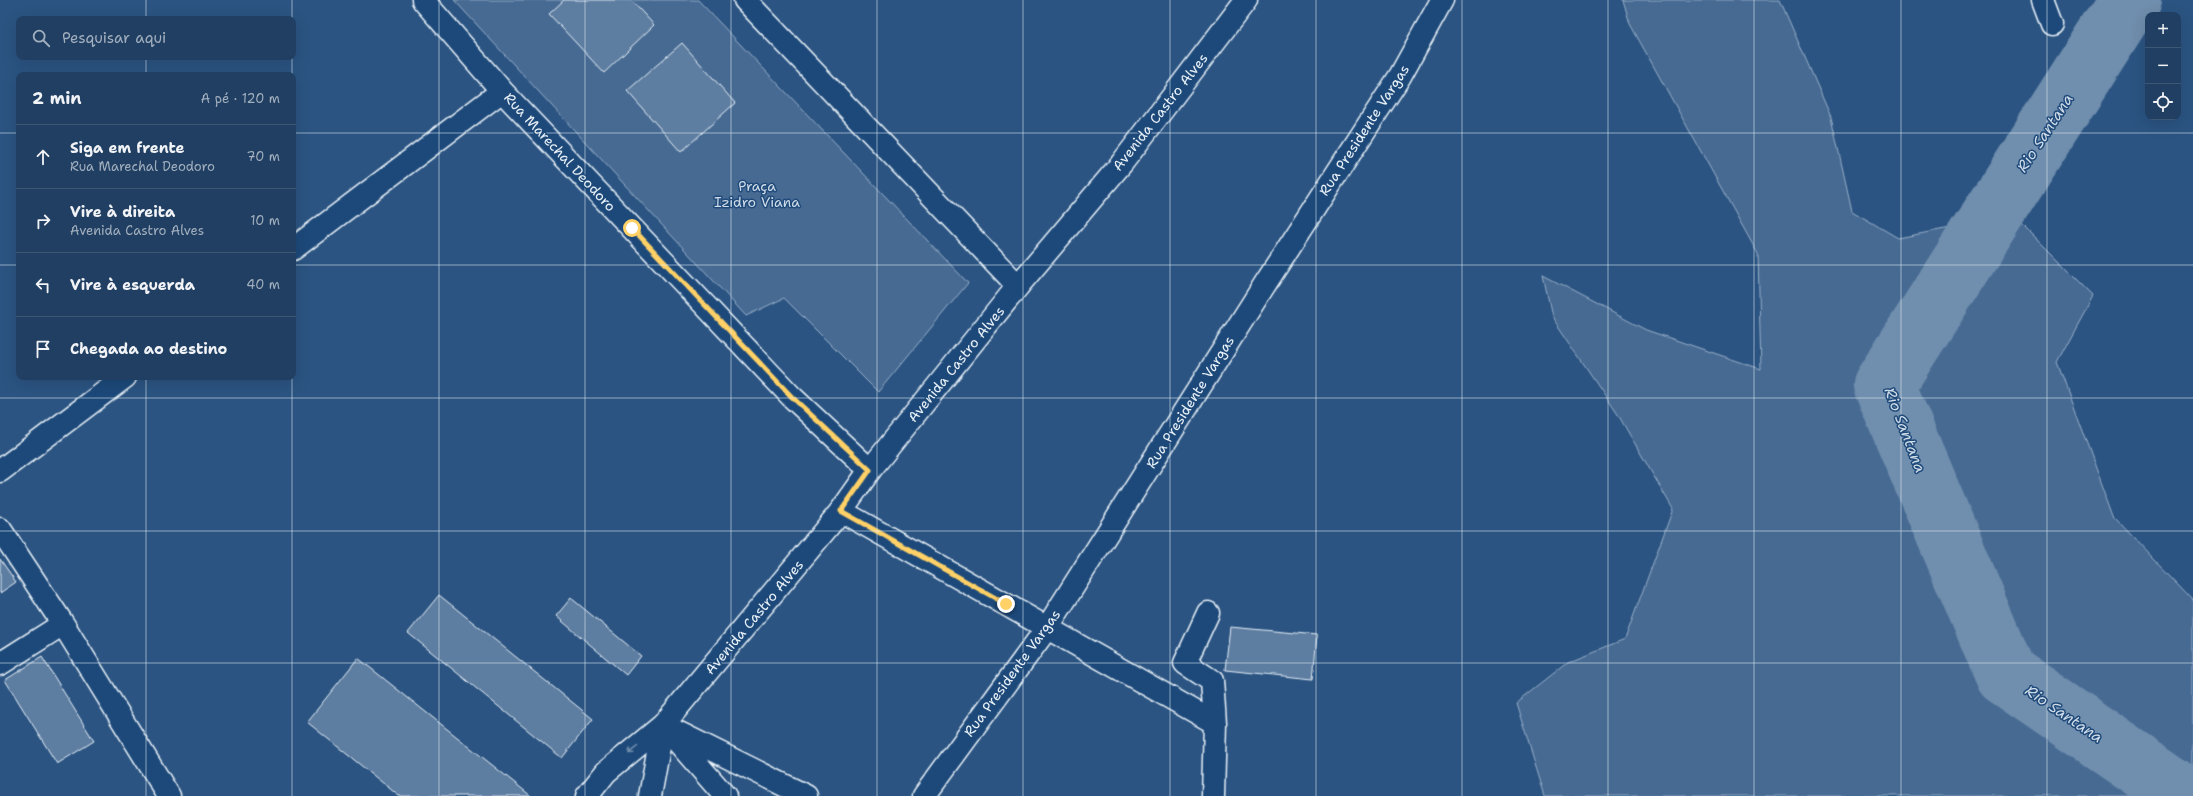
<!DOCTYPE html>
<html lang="pt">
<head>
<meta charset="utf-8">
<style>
  :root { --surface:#203f62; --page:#2d4a6b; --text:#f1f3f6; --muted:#a2afbe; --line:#3d5877 }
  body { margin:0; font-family:"Shantell Sans",sans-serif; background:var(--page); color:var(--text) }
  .controls { position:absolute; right:12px; top:12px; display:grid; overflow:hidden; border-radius:8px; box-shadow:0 4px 16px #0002 }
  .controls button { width:36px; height:36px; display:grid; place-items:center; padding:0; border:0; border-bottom:1px solid var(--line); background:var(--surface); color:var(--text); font:20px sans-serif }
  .stop { position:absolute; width:12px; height:12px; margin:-9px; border:3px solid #ffd166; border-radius:50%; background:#fff }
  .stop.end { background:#ffd166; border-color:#fff; box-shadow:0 1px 4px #0008 }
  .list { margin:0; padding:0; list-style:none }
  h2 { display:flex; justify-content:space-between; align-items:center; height:52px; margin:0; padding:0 16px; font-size:17px }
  h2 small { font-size:13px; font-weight:400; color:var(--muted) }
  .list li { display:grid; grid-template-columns:26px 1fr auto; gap:12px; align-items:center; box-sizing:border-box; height:64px; padding:0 16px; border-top:1px solid var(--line) }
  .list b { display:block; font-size:15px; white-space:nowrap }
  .list p { margin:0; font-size:13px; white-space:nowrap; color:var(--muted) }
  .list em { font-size:13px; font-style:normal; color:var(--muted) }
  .icon { flex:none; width:22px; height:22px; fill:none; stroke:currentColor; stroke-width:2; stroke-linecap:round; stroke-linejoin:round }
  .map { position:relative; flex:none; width:2193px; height:796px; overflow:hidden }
  .search { position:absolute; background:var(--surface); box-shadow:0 4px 16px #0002; left:16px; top:16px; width:280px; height:44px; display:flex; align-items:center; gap:10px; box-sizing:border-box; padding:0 14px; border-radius:8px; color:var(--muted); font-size:15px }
  .panel { position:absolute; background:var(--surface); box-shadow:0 4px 16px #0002; left:16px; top:72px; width:280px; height:308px; border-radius:8px }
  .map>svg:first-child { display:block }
  .green { fill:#476b93; stroke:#98aec6 }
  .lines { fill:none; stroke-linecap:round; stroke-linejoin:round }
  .river { stroke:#708ead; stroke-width:62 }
  .building { fill:#5d7da1; stroke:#e8f1f8 }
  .minor-casing { stroke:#e8f1f8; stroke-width:25 }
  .tertiary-casing { stroke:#e8f1f8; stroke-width:25 }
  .minor { stroke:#1f4a7a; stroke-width:22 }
  .tertiary { stroke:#1f4a7a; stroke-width:22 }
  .oneway { stroke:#6f8dac }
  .route { stroke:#ffd166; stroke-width:5 }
  .grid { fill:none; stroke:#e8f1f8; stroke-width:1; stroke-opacity:0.55 }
  .labels { text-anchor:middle; stroke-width:3; stroke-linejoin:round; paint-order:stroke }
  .street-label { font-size:14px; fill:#e8f1f8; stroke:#1f4a7a }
  .park-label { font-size:14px; fill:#d0dde9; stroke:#1f4a7a }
  .water-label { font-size:15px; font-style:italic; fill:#d0dde9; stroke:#1f4a7a }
</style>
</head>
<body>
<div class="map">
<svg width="2193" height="796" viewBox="0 0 2193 796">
  <rect width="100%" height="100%" fill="#2b5482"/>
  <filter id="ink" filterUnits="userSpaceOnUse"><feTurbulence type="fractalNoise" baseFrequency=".025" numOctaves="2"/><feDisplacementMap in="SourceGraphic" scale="8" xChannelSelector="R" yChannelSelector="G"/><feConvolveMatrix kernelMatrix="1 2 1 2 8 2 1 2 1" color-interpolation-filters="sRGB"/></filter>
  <g filter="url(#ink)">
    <!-- green -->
    <path class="green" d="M454,0h244l270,283 -90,109 -94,-94 -38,18z
      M1623,0h157l51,117 21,94 46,27 115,-22 80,80 -36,66 57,155 79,83v196h-648l-29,-93 52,-41 57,-23 48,-130 -56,-96 -65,-96 -9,-41 103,54 115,39 -3,-115 -128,-230z"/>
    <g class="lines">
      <!-- river -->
      <path class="river" d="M2130,0l-246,385 122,289 178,122"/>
    </g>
    <!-- building -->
    <path class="building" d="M564,0h67l23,25 -50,48 -55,-59z
      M682,43l53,60 -54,49 -54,-61z
      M0,559l16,23 -16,11z
      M439,595l154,124 -31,39 -154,-125z
      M571,598l70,58 -15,19 -70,-59z
      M1230,627l87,8 -4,44 -88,-9z
      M42,657l52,84 -37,23 -52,-84z
      M358,658l173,138h-132l-92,-74z"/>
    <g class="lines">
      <!-- minor casing -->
      <g class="minor-casing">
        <path id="minor" d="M423,0l79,91 290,306 78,73
          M745,0l273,286
          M2043,0l9,24
          M293,249l209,-158
          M0,471l125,-94
          M841,511l374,212
          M0,529l63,95 106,172
          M1208,613l-23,50 27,18 3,42 -2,73
          M0,664l63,-40
          M663,725l143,71
          M671,734l54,62
          M924,796l123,-168 218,-344 135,-208 42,-76"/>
      </g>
      <!-- tertiary casing -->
      <g class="tertiary-casing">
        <path id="tertiary" d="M587,796l19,-24 57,-47 178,-214 29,-41 148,-184 104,-123 124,-163
          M650,796l13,-71"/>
      </g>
      <!-- minor -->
      <use href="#minor" class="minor"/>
      <!-- tertiary -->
      <use href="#tertiary" class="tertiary"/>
    </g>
    <!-- one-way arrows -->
    <defs><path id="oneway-shaft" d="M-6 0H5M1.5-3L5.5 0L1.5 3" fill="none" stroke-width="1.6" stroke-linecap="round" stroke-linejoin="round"/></defs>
    <use class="oneway" href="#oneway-shaft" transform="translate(633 750) rotate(141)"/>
  </g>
  <g class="lines" filter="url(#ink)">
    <!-- route -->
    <path class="route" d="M632,228l160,169 78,73 -29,41 165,93"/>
  </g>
  <!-- grid -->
  <path class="grid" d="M146,0v19M292,0v19M439,0v796M585,0v796M731,0v796M877,0v796M1023,0v796M1170,0v796M1316,0v796M1462,0v796M1608,0v796M1754,0v796M1901,0v796M2047,0v796M146,57v18M292,57v18M0,133h19M293,133h1900M0,265h19M293,265h1900M146,377v419M292,377v419M0,398h2193M0,531h2193M0,663h2193"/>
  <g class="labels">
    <!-- street labels -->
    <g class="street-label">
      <text transform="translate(1160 112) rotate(-52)" y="5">Avenida Castro Alves</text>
      <text transform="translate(1364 130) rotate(-57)" y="5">Rua Presidente Vargas</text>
      <text transform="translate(560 152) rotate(47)" y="5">Rua Marechal Deodoro</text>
      <text transform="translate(956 364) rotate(-51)" y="5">Avenida Castro Alves</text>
      <text transform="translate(1190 402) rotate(-58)" y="5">Rua Presidente Vargas</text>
      <text transform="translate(754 617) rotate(-50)" y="5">Avenida Castro Alves</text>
      <text transform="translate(1012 673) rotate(-54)" y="5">Rua Presidente Vargas</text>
    </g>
    <!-- park labels -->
    <g class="park-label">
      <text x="757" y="191">Praça<tspan x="757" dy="16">Izidro Viana</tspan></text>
    </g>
    <!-- water labels -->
    <g class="water-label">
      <text transform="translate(2045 133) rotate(-57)" y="5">Rio Santana</text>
      <text transform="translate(1905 430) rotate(69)" y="5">Rio Santana</text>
      <text transform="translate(2064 714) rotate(34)" y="5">Rio Santana</text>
    </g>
  </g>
</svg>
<div class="controls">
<button>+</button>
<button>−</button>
<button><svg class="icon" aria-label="locate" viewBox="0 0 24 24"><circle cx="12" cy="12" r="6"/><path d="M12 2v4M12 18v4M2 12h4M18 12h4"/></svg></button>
</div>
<div class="stop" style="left:632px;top:228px"></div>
<div class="stop end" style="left:1006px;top:604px"></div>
<div class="search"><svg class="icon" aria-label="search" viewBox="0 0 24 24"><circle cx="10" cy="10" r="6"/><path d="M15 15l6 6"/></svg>Pesquisar aqui</div>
<section class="panel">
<h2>2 min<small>A pé · 120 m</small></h2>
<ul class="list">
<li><svg class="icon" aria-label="ahead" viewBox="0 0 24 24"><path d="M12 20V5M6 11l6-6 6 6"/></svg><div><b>Siga em frente</b><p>Rua Marechal Deodoro</p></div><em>70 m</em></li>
<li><svg class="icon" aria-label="right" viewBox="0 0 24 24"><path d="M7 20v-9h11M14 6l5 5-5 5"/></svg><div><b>Vire à direita</b><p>Avenida Castro Alves</p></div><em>10 m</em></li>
<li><svg class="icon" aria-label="left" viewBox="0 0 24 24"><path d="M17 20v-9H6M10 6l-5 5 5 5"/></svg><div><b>Vire à esquerda</b></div><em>40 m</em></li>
<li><svg class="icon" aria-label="arrive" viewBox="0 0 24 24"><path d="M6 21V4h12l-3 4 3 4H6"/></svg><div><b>Chegada ao destino</b></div></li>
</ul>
</section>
</div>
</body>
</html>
